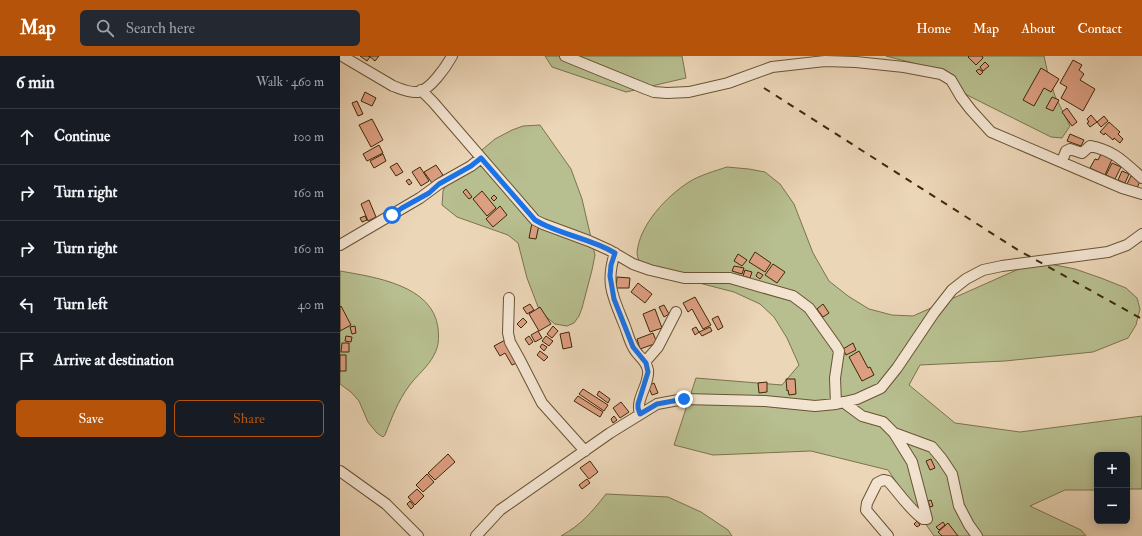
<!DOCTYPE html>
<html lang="en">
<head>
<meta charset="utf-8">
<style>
  :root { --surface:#171b24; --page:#242831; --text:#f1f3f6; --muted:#9ea1a6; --line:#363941; --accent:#b45309 }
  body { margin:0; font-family:"IM FELL Double Pica",serif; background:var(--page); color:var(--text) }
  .controls { position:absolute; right:12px; bottom:12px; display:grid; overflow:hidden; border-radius:6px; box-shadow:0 2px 10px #0003 }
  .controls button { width:36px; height:36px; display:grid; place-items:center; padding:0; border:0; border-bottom:1px solid var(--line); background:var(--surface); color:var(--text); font:20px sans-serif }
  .stop { position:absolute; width:12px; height:12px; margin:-9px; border:3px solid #1a73e8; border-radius:50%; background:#fff }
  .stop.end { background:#1a73e8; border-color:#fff; box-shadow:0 1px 4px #0008 }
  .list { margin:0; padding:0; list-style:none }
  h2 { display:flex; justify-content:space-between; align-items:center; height:52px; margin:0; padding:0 16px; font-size:17px }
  h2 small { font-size:13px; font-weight:400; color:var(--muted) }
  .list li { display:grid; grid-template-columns:26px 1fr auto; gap:12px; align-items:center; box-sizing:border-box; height:56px; padding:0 16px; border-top:1px solid var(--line) }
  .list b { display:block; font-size:15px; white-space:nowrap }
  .list em { font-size:13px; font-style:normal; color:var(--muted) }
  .actions { display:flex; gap:8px; padding:12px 16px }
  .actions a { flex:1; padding:9px 0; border:1px solid var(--accent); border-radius:6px; text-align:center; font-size:14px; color:var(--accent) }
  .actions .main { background:var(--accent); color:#fff }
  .icon { flex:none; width:22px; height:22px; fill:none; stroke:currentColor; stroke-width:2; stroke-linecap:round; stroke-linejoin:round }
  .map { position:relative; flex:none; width:802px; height:480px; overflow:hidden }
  header { display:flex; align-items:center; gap:24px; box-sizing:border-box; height:56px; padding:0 20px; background:var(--accent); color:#fff }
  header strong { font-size:19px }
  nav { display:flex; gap:22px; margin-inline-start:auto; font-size:14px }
  .search { width:280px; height:36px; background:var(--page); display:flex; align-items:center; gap:10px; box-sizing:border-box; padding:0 14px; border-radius:6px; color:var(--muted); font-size:15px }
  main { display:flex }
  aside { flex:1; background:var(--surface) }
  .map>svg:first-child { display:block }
  .green { fill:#b7be8f; stroke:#7b734b }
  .building { fill:#dd9f82; stroke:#3f2807 }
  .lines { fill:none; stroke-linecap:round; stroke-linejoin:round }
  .minor-casing { stroke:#6a5433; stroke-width:12 }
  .minor { stroke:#f3e4d1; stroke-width:10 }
  .rail { stroke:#3f2807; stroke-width:2; stroke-dasharray:7 7; stroke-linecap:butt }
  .route { stroke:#1a73e8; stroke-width:5 }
</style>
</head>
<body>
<header>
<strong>Map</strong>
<div class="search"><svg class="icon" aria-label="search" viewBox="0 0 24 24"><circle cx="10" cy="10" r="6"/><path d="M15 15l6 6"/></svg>Search here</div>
<nav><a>Home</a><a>Map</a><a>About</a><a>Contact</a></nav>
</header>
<main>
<aside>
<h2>6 min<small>Walk · 460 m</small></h2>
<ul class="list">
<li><svg class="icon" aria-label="ahead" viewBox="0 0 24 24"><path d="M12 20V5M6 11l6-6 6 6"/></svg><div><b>Continue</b></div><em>100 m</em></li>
<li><svg class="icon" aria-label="right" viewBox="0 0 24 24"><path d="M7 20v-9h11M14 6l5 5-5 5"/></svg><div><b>Turn right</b></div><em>160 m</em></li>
<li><svg class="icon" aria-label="right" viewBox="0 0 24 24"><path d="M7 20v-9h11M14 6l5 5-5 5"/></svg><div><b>Turn right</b></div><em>160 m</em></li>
<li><svg class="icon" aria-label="left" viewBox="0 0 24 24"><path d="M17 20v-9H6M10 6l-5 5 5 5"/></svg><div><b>Turn left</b></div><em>40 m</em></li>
<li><svg class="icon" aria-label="arrive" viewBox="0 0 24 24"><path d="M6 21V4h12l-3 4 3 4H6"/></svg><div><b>Arrive at destination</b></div></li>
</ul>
<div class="actions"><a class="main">Save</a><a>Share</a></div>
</aside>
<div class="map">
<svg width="802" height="480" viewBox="0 0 802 480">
  <rect width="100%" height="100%" fill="#ecd6b8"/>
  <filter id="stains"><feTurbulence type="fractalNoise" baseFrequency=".005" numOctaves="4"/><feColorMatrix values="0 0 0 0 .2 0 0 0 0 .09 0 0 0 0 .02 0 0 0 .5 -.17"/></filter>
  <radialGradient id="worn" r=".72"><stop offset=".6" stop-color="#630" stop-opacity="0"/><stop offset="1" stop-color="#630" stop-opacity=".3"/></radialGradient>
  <!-- green -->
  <path class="green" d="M205,0h137l4,22 -60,14 -74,-25z
    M546,0h158l4,18 7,22 15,30 -8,12 -11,-1 -92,-46 -21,-15 -25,-13z
    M200,69l31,44 11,30 13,56 -3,15 -10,38 -3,8 -5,7 -7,3 -12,-2 -15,-12 -13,-34 -9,-35 -10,-8 -51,-18 -15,-12 1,-14 6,-13 16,-14 30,-25 17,-9 11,-4z
    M387,111l22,2 16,3 15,12 14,20 19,49 16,28 19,15 21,13 23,6 21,1 108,-48 24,-5 30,6 26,9 25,10 11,10 3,11 -4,16 -8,13 -35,14 -88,9 -85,4 -11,20 46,38 65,9 122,-16v73h-15v-34h-30v35h-32l-35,16 51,24 5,6h-152l-46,-66 -77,-19 -98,4 -39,-10 22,-67 86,7 17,-20 -12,-27 -13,-21 -14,-13 -26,-12 -93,-24c-1,-5 -4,-11 -4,-15 2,-28 30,-57 52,-71 11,-7 26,-11 38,-15z
    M0,215c34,6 93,14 98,57 1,10 1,18 -4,27 -6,12 -17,20 -25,31 -11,15 -17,31 -24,49l-2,2 -6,-4 -9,-11 -9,-21 -8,-9 -11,-8z
    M266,438l62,3 33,15 27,18 4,6h-171c21,-12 30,-23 45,-42z"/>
  <!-- building -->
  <path class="building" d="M20,0h8l2,1 -3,4z
    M29,0h10l-4,5z
    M629,0h13l1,2 -7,7 -8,-8z
    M733,4l9,5 -3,5 5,4 -4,6 15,9 -12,22 -22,-13 6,-11 -7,-4z
    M645,6l4,4 -6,5 -3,-4z
    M701,12l18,11 -8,13 -7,-4 -10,18 -11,-6z
    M639,13l4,3 -3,3 -4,-4z
    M25,36l11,6 -4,8 -11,-5z
    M712,41l7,3 -6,11 -7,-3z
    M17,45l6,13 -5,2 -6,-13z
    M727,52l10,14 -5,4 -10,-14z
    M751,59l6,7 -7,5 -3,-4 2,-1 -2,-3z
    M764,60l4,5 -7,6 -4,-5z
    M32,63l11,21 -12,7 -12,-22z
    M769,66l11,10 -2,2 5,5 -3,4 -6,-5 -1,2 -8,-7 -1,2 -4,-3z
    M730,78l14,6 -3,6 -14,-5z
    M39,89l4,8 -16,8 -4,-7z
    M762,96l11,5 -8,18 -15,-7 5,-9 3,1z
    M43,98l3,7 -12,7 -4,-7z
    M57,107l6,9 -7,4 -6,-9z
    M772,107l9,4 -6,12 -9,-4z
    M96,109l7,10 -11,8 -8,-11z
    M80,111l9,14 -8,5 -9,-14z
    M782,115l7,3 -4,9 -7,-3z
    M791,120l10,3 -4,9 -10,-4z
    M69,123l3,4 -3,2 -3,-4z
    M126,133l6,8 -3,2 -6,-7z
    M142,135l14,17 -9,8 -14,-17z
    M154,139l3,3 -3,3 -3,-3z
    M29,144l7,17 -8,4 -7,-17z
    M160,150l7,9 -14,12 -7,-8z
    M25,160l2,4 -5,2 -2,-4z
    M192,167l7,2 -3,14 -7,-1z
    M415,196l16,11 -6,9 -16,-10z
    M398,198l9,6 -5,6 -8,-5z
    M433,208l12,8 -8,11 -12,-8z
    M394,210l10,2 -2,6 -10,-3z
    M405,214l7,2 -2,6 -7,-2z
    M418,216l5,3 -3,4 -4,-3z
    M277,221l13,1 -1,10h-13z
    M298,227l14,11 -7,9 -14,-11z
    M355,241l16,28 -8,4 -11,-20 -4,3 -5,-9z
    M190,248l4,6 -7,4 -4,-6z
    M483,248l6,9 -6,4 -6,-8z
    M324,249l5,9 -5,3 -5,-10z
    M1,250l10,19 -11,6v-24z
    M200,251l11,17 -12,7 -10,-17z
    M315,253l7,19 -12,4 -7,-18z
    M378,260l5,11 -5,3 -6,-11z
    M183,262l4,4 -6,6 -4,-4z
    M15,270l1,7 -4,1 -2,-7z
    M213,270l5,5 -6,7 -5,-4z
    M356,271l3,5 -4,3 -3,-6z
    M370,271l2,4 -10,5 -3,-4z
    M198,275l4,7 -7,4 -4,-7z
    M229,276l3,15 -9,2 -3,-15z
    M313,277l4,10 -17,6 -3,-10z
    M6,280l6,1 -1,5 -6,-1z
    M189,280l4,6 -4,3 -4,-6z
    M206,280l7,5 -4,5 -7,-5z
    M167,283l12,23 -7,3 -7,-12 -5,3 -6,-10z
    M2,287h7v9h-8z
    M513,287l3,7 -10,5 -3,-6z
    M202,288l5,3 -3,4 -4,-4z
    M200,295l8,6 -4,4 -7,-6z
    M519,295l9,17 2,-1 4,8 -12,6 -13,-24z
    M0,299h6v16h-6z
    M446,323h9l1,15 -7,1 -1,-5 -1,1z
    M427,326v10l-8,1 -1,-10z
    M314,327l4,10 -6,2 -4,-9z
    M243,333l25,16 -4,6 -25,-17z
    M259,335l11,8 -2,4 -11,-8z
    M238,340l25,16 -3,5 -26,-16z
    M281,346l8,10 -9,6 -7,-10z
    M274,360l3,4 -4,3 -2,-4z
    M108,398l7,8 -20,18 -7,-7z
    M591,403l4,9 -5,2 -4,-9z
    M250,405l8,11 -9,7 -9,-11z
    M87,418l7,8 -11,10 -7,-7z
    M247,423l3,4 -8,6 -3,-4z
    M77,433l7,7 -9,9 -7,-8z
    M591,444l2,6 -3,1 -2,-6z
    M70,445l4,5 -3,3 -4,-5z
    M577,465l3,4 -3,2 -3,-3z
    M603,466l2,3 -6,5 -3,-3z
    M608,467l10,13h-16l-4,-4z"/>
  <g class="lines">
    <!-- minor casing -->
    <g class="minor-casing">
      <path id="minor" d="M2,0l51,30c8,3 16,7 25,6 12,-2 28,-25 34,-36
        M225,0l81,33 8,3 13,1 22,-1 39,-9 44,-16 53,-6 31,1 48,5 37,7 10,6 10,17 10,13 20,22 131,56 20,6
        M81,34l12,12 102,118 8,4 46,17 20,9 24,14 17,6 34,8h46l63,18 16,12 27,38 3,5 -4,27 1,26
        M722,105l4,-10 4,-2 12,4 8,-7c25,5 34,16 52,32
        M0,189l80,-47 19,-14 32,-18 10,-8
        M275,197c-10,30 -2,44 9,71 3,7 5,16 9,23 4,9 13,12 15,23 2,15 -13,28 -8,44
        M169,242l-1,35 2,9 11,20 21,41 43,48
        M305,306l13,-15 18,-35
        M503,346l19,14 21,6 11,11 38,14 10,12 10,15 7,32 10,19 8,11
        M0,415l46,33 32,32
        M136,480l24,-26 110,-77 47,-29 27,-5 81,2 50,5 21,-2 21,-5 24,-11 16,-20 37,-55 18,-23 14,-11 17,-9 19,-4 106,-14 19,-7 15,-11
        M548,480l-22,-26 1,-7 10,-20 6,-3 5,1c11,12 22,29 35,38h4l-15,-57 -18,-29"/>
    </g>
    <!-- minor -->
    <use href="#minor" class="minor"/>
    <!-- rail -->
    <path class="rail" d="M424,32l254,162 124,69"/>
  </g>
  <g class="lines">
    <!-- route -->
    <path class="route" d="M52,159l10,-7 27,-15 10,-9 32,-18 10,-8 54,62c25,15 55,18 80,33l-4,12 -1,11 4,23 19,48 13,16 2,9 -10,32v4l2,6 17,-10 27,-5"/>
  </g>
  <rect width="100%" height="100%" filter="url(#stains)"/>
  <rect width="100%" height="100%" fill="url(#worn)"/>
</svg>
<div class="controls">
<button>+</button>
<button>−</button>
</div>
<div class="stop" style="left:52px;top:159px"></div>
<div class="stop end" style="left:344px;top:343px"></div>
</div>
</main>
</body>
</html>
